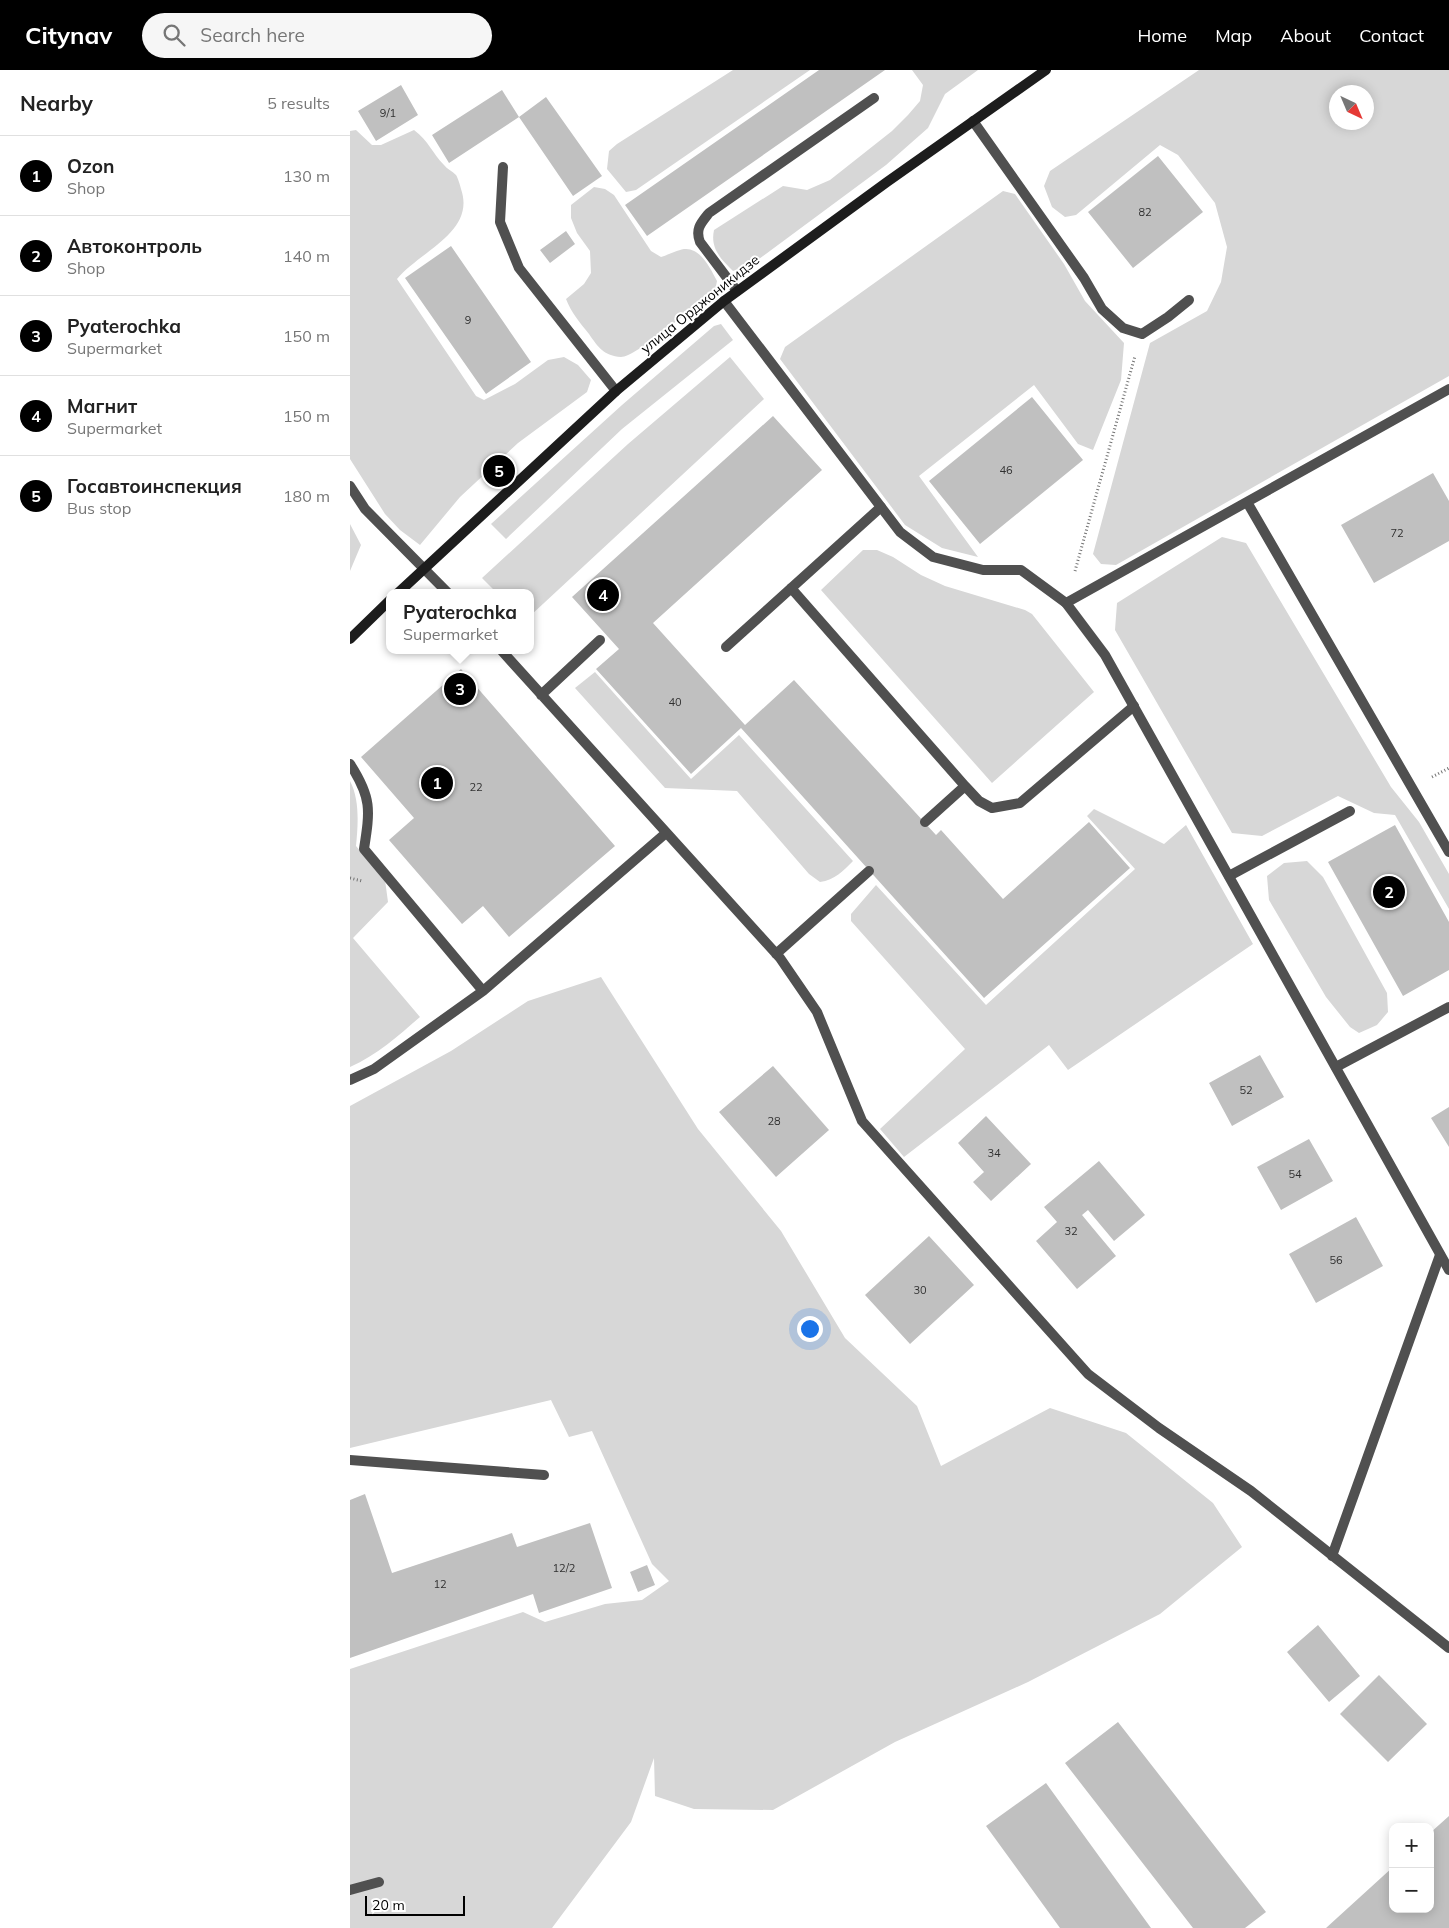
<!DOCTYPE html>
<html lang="en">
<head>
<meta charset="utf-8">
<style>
  :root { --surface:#fff; --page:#f6f6f6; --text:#222; --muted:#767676; --line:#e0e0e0; --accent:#000 }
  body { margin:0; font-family:Mulish,sans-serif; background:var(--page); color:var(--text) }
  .controls { position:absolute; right:15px; bottom:15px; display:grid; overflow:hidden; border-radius:10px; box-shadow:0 2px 12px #0003 }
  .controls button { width:45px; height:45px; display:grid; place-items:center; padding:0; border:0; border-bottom:1px solid var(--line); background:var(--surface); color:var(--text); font:25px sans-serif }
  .compass { position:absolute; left:979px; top:15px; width:45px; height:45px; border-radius:50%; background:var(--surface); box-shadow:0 2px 12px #0003; rotate:136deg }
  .scale { position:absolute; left:15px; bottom:12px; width:100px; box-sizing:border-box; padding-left:5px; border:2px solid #000; border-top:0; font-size:14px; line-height:18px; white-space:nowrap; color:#000; -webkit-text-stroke:4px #fff; paint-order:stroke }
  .you { position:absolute; left:459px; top:1258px; width:18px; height:18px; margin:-12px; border:4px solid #fff; border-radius:50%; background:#1a73e8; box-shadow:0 0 0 8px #1a73e833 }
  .badge { display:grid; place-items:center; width:32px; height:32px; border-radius:50%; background:var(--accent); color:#fff; font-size:16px; font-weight:700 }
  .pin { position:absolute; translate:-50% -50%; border:2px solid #fff; box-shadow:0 1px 5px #0006 }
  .popup { position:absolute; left:36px; top:519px; width:148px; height:65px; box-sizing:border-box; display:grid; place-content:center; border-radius:10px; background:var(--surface); filter:drop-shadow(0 1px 4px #0005); font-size:16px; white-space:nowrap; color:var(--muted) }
  .popup b { font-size:19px; color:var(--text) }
  .popup::after { content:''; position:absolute; left:50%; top:100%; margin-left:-10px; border:10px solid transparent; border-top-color:var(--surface) }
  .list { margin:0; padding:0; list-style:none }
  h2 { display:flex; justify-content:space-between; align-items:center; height:65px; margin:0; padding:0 20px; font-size:21px }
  h2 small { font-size:16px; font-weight:400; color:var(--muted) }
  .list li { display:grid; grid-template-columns:32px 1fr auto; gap:15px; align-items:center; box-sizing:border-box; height:80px; padding:0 20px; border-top:1px solid var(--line) }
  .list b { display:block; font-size:19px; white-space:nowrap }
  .list p { margin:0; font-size:16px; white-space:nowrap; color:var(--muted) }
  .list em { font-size:16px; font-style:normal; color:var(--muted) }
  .icon { flex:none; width:28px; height:28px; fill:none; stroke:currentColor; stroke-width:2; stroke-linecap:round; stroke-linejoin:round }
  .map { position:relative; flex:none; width:1099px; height:1858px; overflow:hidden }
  header { display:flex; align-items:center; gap:30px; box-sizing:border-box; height:70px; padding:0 25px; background:var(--accent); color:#fff }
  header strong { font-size:24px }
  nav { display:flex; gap:28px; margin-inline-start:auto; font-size:18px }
  .search { width:350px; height:45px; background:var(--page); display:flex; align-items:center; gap:12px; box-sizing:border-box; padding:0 18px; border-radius:28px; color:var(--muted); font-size:19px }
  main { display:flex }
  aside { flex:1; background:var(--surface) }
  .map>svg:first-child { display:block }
  .green { fill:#d7d7d7; fill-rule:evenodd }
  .building { fill:#c0c0c0 }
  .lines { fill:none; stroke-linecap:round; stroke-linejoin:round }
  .path { stroke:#727272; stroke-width:3; stroke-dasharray:1 2.5; stroke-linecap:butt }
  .service { stroke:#505050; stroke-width:10 }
  .minor { stroke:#505050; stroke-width:10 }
  .secondary { stroke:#1d1d1d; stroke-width:10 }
  .labels { text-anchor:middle; stroke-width:4; stroke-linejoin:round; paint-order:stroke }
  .number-label { font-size:11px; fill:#303030 }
  .street-label { font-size:14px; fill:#000; stroke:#fff }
</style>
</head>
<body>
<header>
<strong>Citynav</strong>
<div class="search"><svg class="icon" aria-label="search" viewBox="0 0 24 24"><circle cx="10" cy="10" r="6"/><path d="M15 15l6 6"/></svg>Search here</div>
<nav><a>Home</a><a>Map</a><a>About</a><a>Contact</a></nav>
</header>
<main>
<aside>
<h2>Nearby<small>5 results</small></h2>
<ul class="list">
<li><span class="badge">1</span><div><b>Ozon</b><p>Shop</p></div><em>130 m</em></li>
<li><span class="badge">2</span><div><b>Автоконтроль</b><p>Shop</p></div><em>140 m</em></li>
<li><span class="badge">3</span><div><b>Pyaterochka</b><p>Supermarket</p></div><em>150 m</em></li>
<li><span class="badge">4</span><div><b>Магнит</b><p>Supermarket</p></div><em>150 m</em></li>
<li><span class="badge">5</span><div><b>Госавтоинспекция</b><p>Bus stop</p></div><em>180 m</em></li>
</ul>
</aside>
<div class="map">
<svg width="1099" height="1858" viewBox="0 0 1099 1858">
  <rect width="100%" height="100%" fill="#fff"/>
  <!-- green -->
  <path class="green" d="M383,0h77l-174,120 -10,2 -19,-23 2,-18 8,-7z
    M562,0h66l-33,24 -17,34 -42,37 -135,100 -18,6c-12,-12 -23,-22 -19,-41l69,-44 24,4 23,-10 62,-49 16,-16 12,-14 3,-16z
    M849,0h250v306l-333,189 -15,-1 -8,-10 57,-211 57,-32 14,-29 6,-35 -12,-44 -37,-48 -18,-10 -84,70 -11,2 -13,-10 -8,-21 6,-15zM986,22h30v30h-30z
    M6,60l16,15h9l33,-15c15,11 18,23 30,35 3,4 8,6 12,10 2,3 4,10 5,14 15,43 -41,62 -64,90l79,117 8,4 31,-16 33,-24 16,-3 14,8 13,15 -4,12 -69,51 -58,54 -40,48 -20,-15 -15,-16 -35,-55v-328z
    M244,117l11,2 9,6 37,56 10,6c7,-2 16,-7 23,-8 17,-2 27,21 33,32l-2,10c-18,12 -78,66 -94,66 -17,-1 -23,-10 -32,-23 -9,-11 -18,-22 -23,-35l18,-15 7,-11 -1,-22 -13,-18 -6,-15v-13z
    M653,121l12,3 49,70 21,37 39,42 -3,37 -28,70 -15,-6 -44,-59 -115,91 59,81 -36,-9 -37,-23 -125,-166 5,-12z
    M371,254l12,16 -111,89 -116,110 -15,-15 131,-119 92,-79z
    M380,287l34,42 -234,217v-23h-33l-15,-15 146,-134z
    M0,454l11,21 -11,26z
    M872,467l24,6 145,244 28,35 30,52v35l-54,-94 -21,-2 -36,-17 -76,40 -30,-3 -117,-203 2,-27z
    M513,480h14l16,7 28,18 24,11 80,24 7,4 62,78 -102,91 -171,-193z
    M245,602l96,107 48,-44 114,126c-10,10 -18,19 -33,21l-11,-8 -72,-83 -72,-3 -90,-100z
    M0,711c10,19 8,44 6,65l29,34 3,22 -35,36 67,79c-22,19 -43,38 -70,50z
    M744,739l70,35 22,-19 67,119 -185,126 -19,-25 -145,112 -24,-28 85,-80 -114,-128v-7l25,-29 110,120 149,-136 -48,-53z
    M957,791l16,16 64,116 1,19 -11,13 -18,8 -9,-6 -24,-30 -57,-97 -2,-24 17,-13z
    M251,907l97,152 83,102 64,107 72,68 24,60 109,-58 76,25 87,70 29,44 -82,67 -132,68 -133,60 -122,68 -79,-1 -39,-13 -1,-38 -23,64 -79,106h-202v-259l173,-57 22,10 60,-18 37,-4 27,-19 -17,-17 -60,-133 -23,6 -18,-37 -201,48v-342l101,-55 77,-50z"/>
  <!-- building -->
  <path class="building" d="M469,0h66l-238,166 -22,-31z
    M51,15l17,30 -42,26 -18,-30z
    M152,20l17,27 -70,46 -17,-28z
    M196,27l56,79 -29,20 -54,-79z
    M808,86l45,56 -70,56 -45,-56z
    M216,161l9,13 -25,19 -10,-13z
    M101,176l80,116 -45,32 -81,-116z
    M682,327l51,63 -103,84 -51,-63z
    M423,346l49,54 -169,153 92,102 49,-45 142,155 5,-5 62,69 86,-77 41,46 -146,130 -243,-270 -50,46 -95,-105 23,-20 -47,-52z
    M1083,403l16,28v40l-75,42 -33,-58z
    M111,599l154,177 -106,91 -26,-31 -21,18 -73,-84 25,-22 -53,-61z
    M1045,755l54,97v48l-46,26 -75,-134z
    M910,985l24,42 -52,29 -23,-43z
    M423,996l56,64 -53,47 -57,-65z
    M1099,1037v40l-18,-29z
    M636,1046l45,48 -40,37 -18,-19 11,-10 -26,-29z
    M959,1069l24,42 -52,29 -24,-43z
    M749,1091l46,54 -31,26 -26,-31 -6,5 34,41 -39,33 -41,-48 21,-19 -13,-15z
    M1006,1147l27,49 -67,37 -27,-49z
    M579,1166l45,49 -64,59 -45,-49z
    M15,1424l27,79 120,-40 5,14 73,-24 22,65 -73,25 -6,-19 -183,64v-158z
    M297,1495l8,20 -17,7 -8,-20z
    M968,1555l42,51 -31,26 -42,-50z
    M1029,1605l48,49 -39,38 -48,-48z
    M768,1652l148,190 -21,16h-52l-128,-165z
    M696,1713l105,145h-91l-74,-102z
    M1099,1746v112h-123l67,-61v42h37v-76z"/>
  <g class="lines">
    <!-- path -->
    <path class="path" d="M725,501l60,-215
      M1082,707l17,-9
      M0,808l12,3"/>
    <!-- service -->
    <path class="service" d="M623,51l111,157 18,31 21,19 19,6 26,-17 21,-17
      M153,97l-3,55 19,46 97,123
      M387,221l-37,-49c-5,-13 1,-19 9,-29l165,-115
      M0,416l15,23 83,84
      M897,432l202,350
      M441,518l174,198 14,15 13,7 28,-5 114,-97
      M716,533l383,-214
      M376,577l155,-140
      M151,580l279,308 37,54 45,109 226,253 71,54 92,63 198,157
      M191,625l59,-55
      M0,694c22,34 20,46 14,85l119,142
      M575,752l40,-36
      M879,806l121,-65
      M426,884l93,-83
      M986,997l113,-60
      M0,1010l24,-11 109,-78 183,-158
      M0,1390l194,15
      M982,1486l108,-301
      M0,1820l29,-8"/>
    <!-- minor -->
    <path class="minor" d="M374,231l176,231 33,25 50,13h38l45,33 39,52 344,615"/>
    <!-- secondary -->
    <path class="secondary" d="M48,523l218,-202 108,-90 163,-119 159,-112
      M0,569l40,-39"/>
  </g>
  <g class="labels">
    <!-- number labels -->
    <g class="number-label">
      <text x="38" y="47">9/1</text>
      <text x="795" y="146">82</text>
      <text x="118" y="254">9</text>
      <text x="656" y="404">46</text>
      <text x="1047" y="467">72</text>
      <text x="325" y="636">40</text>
      <text x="126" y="721">22</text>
      <text x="896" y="1024">52</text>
      <text x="424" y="1055">28</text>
      <text x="644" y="1087">34</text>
      <text x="945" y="1108">54</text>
      <text x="721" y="1165">32</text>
      <text x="986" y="1194">56</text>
      <text x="570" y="1224">30</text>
      <text x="214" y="1502">12/2</text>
      <text x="90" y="1518">12</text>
    </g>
    <!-- street labels -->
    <g class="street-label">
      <text transform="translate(350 234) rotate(-39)" y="5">улица Орджоникидзе</text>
    </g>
  </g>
</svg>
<div class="controls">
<button>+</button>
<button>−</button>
</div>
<svg class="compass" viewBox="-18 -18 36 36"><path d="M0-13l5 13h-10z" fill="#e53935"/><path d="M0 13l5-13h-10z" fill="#767676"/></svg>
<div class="scale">20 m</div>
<div class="you"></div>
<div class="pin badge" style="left:87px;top:713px">1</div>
<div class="pin badge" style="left:1039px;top:822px">2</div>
<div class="pin badge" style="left:110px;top:619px">3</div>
<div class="popup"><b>Pyaterochka</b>Supermarket</div>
<div class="pin badge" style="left:253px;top:525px">4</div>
<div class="pin badge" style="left:149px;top:401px">5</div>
</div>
</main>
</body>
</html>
